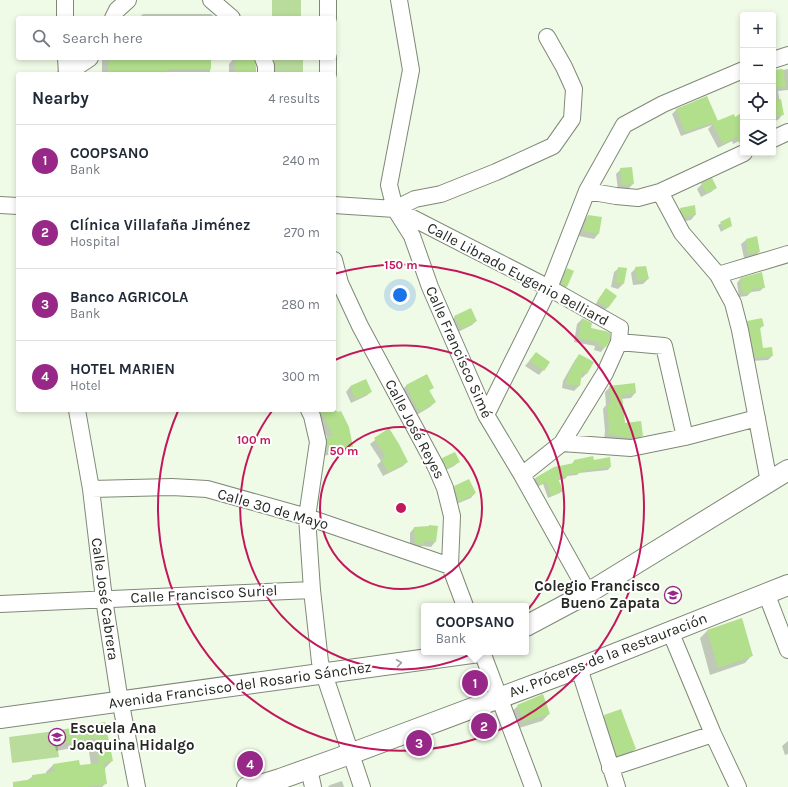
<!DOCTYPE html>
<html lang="en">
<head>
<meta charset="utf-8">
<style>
  :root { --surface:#fff; --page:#f2f2f3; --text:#1f2937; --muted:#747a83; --line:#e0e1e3; --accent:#982887 }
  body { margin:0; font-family:Karla,sans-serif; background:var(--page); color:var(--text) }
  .controls { position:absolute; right:12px; top:12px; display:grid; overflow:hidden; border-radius:4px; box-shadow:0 2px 6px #0003 }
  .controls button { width:36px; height:36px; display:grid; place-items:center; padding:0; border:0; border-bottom:1px solid var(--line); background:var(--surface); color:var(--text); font:20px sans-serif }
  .you { position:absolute; left:400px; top:295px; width:14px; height:14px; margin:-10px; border:3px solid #fff; border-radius:50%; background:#1a73e8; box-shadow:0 0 0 6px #1a73e833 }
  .badge { display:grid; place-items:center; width:26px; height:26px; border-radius:50%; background:var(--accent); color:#fff; font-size:13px; font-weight:700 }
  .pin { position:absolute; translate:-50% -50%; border:2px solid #fff; box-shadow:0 1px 4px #0006 }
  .popup { position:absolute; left:421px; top:603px; width:108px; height:52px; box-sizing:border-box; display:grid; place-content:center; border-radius:4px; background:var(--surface); filter:drop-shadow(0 1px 3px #0005); font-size:13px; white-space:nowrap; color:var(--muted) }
  .popup b { font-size:15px; color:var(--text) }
  .popup::after { content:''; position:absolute; left:50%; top:100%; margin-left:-8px; border:8px solid transparent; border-top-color:var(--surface) }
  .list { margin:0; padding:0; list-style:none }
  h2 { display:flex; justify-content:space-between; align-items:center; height:52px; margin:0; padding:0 16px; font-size:17px }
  h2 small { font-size:13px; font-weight:400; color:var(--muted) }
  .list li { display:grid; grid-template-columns:26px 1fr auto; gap:12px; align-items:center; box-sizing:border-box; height:72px; padding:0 16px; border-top:1px solid var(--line) }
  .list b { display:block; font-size:15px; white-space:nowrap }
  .list p { margin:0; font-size:13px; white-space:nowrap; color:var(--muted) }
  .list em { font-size:13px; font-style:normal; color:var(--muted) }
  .icon { flex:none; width:22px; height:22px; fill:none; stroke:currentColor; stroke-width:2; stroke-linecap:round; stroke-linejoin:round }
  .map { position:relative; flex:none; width:788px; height:787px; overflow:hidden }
  .search { position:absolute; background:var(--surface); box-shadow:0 2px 6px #0003; left:16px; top:16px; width:320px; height:44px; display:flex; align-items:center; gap:10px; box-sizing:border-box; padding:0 14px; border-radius:4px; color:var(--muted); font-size:15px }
  .panel { position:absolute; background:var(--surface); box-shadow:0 2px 6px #0003; left:16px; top:72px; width:320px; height:340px; border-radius:4px }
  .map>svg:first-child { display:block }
  .green { fill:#b9dc9c }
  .shadow { fill:#0003 }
  .building { fill:#b2df8c }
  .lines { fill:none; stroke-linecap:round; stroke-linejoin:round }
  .minor-casing { stroke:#7f8877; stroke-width:18 }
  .major-casing { stroke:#7f8877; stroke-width:22 }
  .minor { stroke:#fff; stroke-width:16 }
  .major { stroke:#fff; stroke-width:20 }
  .oneway { stroke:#9d9f9c }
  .ring { fill:none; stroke:#c2185b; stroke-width:2 }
  .labels { text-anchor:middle; stroke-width:4; stroke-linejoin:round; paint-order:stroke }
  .street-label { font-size:15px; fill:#252922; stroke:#fff }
  .poi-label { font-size:15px; font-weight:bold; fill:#252922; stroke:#fff; text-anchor:end }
  .centre { fill:#c2185b; stroke:#fff; stroke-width:2 }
  .ring-label { font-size:12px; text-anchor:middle; font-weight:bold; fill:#c2185b; stroke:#fff; stroke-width:4; stroke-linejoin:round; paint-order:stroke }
</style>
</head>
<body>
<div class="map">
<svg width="788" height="787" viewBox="0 0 788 787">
  <rect width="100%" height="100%" fill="#f0fbe7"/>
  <!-- green -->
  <path class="green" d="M272,0h29v18h-29z
    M274,58h29v16h-29z
    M55,731l4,26 -47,6 -3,-26z"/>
  <!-- shadow -->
  <path class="shadow" d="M143,14h68l5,4h-78z
    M102,58h108v16h-108z
    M234,58h19l2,16h-26v-10z
    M788,69v21l-10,1 4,24 -4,5 -5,1v-49z
    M706,97l7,27 22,-6 8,-5v26l-10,5 -1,-3 -14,7 -10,-19 4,-4 -31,11 -9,-22 5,-5z
    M621,169l12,15 -5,5 -10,1 -2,-16z
    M702,184l14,4 -5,4 -10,5 -4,-8z
    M681,209l14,6 -4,5 -11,2 -4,-9z
    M588,216l10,18 -4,5 -15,-3 5,-16z
    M729,219l2,6 -10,7 -3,-7z
    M757,238l2,14 -5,5 -10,1 -3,-14 5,-4z
    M619,268l4,16 -5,5 -7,-2 3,-15z
    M636,268l12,11 -5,5 -10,1 -2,-12z
    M567,269l6,2 -7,16 -4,4 -5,-2 6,-16z
    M740,279l24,8 -4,4 -9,1 -4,4 -8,1 -2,-14z
    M606,290l2,17 -5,5 -9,-6z
    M455,317l21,4 -4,4 -16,8 -6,-12z
    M582,319l23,28 -4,5 -7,-2 1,-4 -21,-4 3,-18z
    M748,322l15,4 -4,3 3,20 10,7 -4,4 -17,1 -7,-35z
    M536,353l13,10 -10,12 -14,-9z
    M579,355l7,19 -4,4 -2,-1 -1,9 -5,5 -12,-3 1,-7 12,-21z
    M426,376l6,12 -4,4 7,10 -5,5 -15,9 -13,-26 4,-4z
    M366,380l5,12 -5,4 -15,7 -5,-11 4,-5z
    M610,387l25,6 -4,5 -10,1 3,26 18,10 -4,5 -13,3 -21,-4 1,-8 -2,-22 3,-4 -1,-13z
    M334,406l2,8 16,32 -5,5 -24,5 -1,-14 5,-5 -15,-27h22z
    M388,430l19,32 -4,4 -20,10 -6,-11 4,-4 -11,-17z
    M442,459l17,3 -5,4 -12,6 -4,-9z
    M574,461h19l17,6 -2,3 -29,3 -2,2 -10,1 -2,3 -7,1 4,11 -2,2 -12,5 -5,-14 -6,3 -4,-6 3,-3 36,-14z
    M455,487l20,6 -4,5 -17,7 -4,-13z
    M437,527l-2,15 -4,5 -9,-1 -4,3 -8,-1v-15l4,-5z
    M707,631l45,24 -7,8 -35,12 -10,-37z
    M518,706l31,8 -7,7 -26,8 -6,-16z
    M605,716l30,33 -5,5 -18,6 -12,-39z
    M105,723l7,38 -7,7v16l-3,3h-83l14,-11 13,-2v-2l7,-7 25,-4 1,5 12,-1 -3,-20 -32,6 -2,-13 7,-7z
    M788,741v13l-3,1 -3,-9z
    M342,781l2,6h-16l2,-2z"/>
  <!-- building -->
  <path class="building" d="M109,58h102v11h-44v2h-59z
    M236,58h18l2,9v7h-21z
    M783,69l3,17 -10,2 -3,-18z
    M707,96l11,25 -33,11 -9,-23z
    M781,99l3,16 -11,2v-16z
    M743,112v32h-3l-4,-7 -13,7 -11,-21 22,-9 1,3z
    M632,167l2,17 -12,1 -2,-17z
    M712,178l5,10 -11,5 -5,-10z
    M695,205l1,10 -12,2 -4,-9z
    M588,215l14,2 -3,17 -16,-3z
    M730,217l2,9 -8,4 -4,-8z
    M757,236l3,16 -12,2 -2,-15z
    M646,266l3,13 -11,2 -3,-14z
    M618,267l9,1 -3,16 -8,-1z
    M567,268l7,3 -7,16 -6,-3z
    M762,272l3,16 -14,1 1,3 -9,2 -3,-16z
    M606,288l11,8 -9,12 -11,-7z
    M471,308l6,13 -16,8 -7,-13z
    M582,318l10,5 -1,5 14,3 5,2v7l-4,7 -8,-1 1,-4 -21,-4z
    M762,318l2,8 -4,1 3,21 9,-1 1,9 -18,2 -8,-37z
    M536,352l14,10 -6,9 -15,-10z
    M579,354l15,8 -7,12 -5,-2 -2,14 -14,-2 2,-9z
    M427,374l7,14 -5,2 7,12 -16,10 -7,-11 -7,-16z
    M366,379l6,13 -17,7 -5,-13z
    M635,383l1,10 -14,2 3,28 16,-2 2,15 -13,2 -22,-4 1,-8 -2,-23h4l-2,-17z
    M320,410h16l1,2 4,-1 8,16 4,20 -26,5v-15l6,-2z
    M389,428l10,16 9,18 -20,10 -7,-13 5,-2 -12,-19z
    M455,452l5,10 -13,6 -5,-10z
    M593,456l1,4 16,-3 1,10 -30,4v2l-13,1 1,2 -11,2 5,13 -12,5 -5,-14 -6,3 -5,-7 19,-11 20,-4v-3z
    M469,479l7,14 -17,9 -5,-16z
    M429,525l9,1 -2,16 -13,-1 1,4 -9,-1 -1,-17 15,-1z
    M742,618l11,38 -35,12 -11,-38z
    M543,694l7,20 -26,8 -7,-17z
    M621,709l15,40 -19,7 -13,-41z
    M105,722l8,39 -9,2 3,21 -20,3h-74v-5l20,-3 -1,-4 22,-3 -1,-8 26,-4 1,5 19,-2 -4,-25 -32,6 -3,-14z"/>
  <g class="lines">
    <!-- minor casing -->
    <g class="minor-casing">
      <path id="minor" d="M65,0v18
        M211,0l21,18
        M328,0v18
        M399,0l12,70 -22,115 6,24 17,27 18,51 56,128 36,60 66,118
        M113,18l4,-8 11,-10
        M66,58l1,16
        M263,58l3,8v8
        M328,58v16
        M773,60l15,-5
        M66,74l24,-16
        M773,139l15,-7
        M587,191l29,5 22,2 22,-6 84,-39
        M660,192l22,41 36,42 15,28 7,27 29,152
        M0,205l18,1
        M334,205l61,4 154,79 71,40 -1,14 -14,31 -43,70 -40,32
        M395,209l20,-10 26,-5 55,-22 57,-26 19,-27 2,-30 -10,-22 -17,-30
        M334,260l6,23 20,43 76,141 9,21 7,28 -2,50 15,40
        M718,275l70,-21
        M619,342l45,4 21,91
        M77,410l14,79 13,110 14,90 19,98
        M309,410l3,6 6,26 -11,75 5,73 8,72 42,125
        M486,415l63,-127 38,-97 37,-66 39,-21 80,-34
        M562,443l69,5 54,-11 72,-19
        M91,489l81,-2 35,2 100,28 143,49
        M766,593l22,57
        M0,604l312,-14
        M670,631l43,103 25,53
        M482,652l51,135
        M579,668l38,119
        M610,768l103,-34
        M309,769l4,18"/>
    </g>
    <!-- major casing -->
    <g class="major-casing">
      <path id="major" d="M526,626l62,-33 200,-123
        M0,718l479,-66
        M247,787l13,-2 20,-6 70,-25 229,-86 209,-83"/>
    </g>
    <!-- minor -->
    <use href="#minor" class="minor"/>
    <!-- major -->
    <use href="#major" class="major"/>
  </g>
  <!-- one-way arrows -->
  <defs><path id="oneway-chevron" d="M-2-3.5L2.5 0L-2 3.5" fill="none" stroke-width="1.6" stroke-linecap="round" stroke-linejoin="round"/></defs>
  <use class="oneway" href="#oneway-chevron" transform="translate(399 663) rotate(-8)"/>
  <!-- distance rings -->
  <g class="ring">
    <circle cx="401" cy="508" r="81"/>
    <path d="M335 360A162 162 0 1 1 272 411"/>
    <path d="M334 274A243 243 0 1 1 178 411"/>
  </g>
  <!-- icons -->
  <defs>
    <g id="school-ring" transform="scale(0.9)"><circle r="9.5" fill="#fff" stroke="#982887" stroke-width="1.5"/><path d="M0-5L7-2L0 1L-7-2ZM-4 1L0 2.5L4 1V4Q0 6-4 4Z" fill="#982887"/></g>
  </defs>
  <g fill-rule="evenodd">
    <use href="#school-ring" x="673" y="595"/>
    <use href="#school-ring" x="57" y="737"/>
  </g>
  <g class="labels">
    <!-- street labels -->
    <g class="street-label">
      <text transform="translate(518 274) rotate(28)" y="5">Calle Librado Eugenio Belliard</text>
      <text transform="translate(459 352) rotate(66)" y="5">Calle Francisco Simé</text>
      <text transform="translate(415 429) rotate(62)" y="5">Calle José Reyes</text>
      <text transform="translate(273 509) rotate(16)" y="5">Calle 30 de Mayo</text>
      <text transform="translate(204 594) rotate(-3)" y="5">Calle Francisco Suriel</text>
      <text transform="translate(105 599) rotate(82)" y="5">Calle José Cabrera</text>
      <text transform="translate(608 655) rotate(-21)" y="5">Av. Próceres de la Restauración</text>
      <text transform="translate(240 685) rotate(-8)" y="5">Avenida Francisco del Rosario Sánchez</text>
    </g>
    <!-- poi labels -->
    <g class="poi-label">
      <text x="660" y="591">Colegio Francisco<tspan x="660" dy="17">Bueno Zapata</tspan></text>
      <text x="70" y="733" text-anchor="start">Escuela Ana<tspan x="70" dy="17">Joaquina Hidalgo</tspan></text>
    </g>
  </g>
  <circle cx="401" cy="508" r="6" class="centre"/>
  <g class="ring-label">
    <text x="401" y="269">150 m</text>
    <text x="254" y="444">100 m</text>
    <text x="344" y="455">50 m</text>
  </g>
</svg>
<div class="controls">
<button>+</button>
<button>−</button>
<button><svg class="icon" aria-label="locate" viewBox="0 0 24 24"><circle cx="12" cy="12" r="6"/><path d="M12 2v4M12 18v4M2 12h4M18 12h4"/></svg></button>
<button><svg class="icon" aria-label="layers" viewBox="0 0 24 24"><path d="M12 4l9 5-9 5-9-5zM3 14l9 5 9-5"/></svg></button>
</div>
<div class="you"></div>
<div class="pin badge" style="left:475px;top:683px">1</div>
<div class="popup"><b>COOPSANO</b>Bank</div>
<div class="pin badge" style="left:484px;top:726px">2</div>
<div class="pin badge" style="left:419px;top:743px">3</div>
<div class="pin badge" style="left:250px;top:764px">4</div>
<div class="search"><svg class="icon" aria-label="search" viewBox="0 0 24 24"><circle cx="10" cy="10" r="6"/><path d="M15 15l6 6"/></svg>Search here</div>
<section class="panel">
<h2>Nearby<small>4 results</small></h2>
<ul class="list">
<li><span class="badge">1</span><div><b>COOPSANO</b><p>Bank</p></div><em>240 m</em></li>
<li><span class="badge">2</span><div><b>Clínica Villafaña Jiménez</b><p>Hospital</p></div><em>270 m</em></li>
<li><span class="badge">3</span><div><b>Banco AGRICOLA</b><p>Bank</p></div><em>280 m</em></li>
<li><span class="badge">4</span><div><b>HOTEL MARIEN</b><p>Hotel</p></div><em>300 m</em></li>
</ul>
</section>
</div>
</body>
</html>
